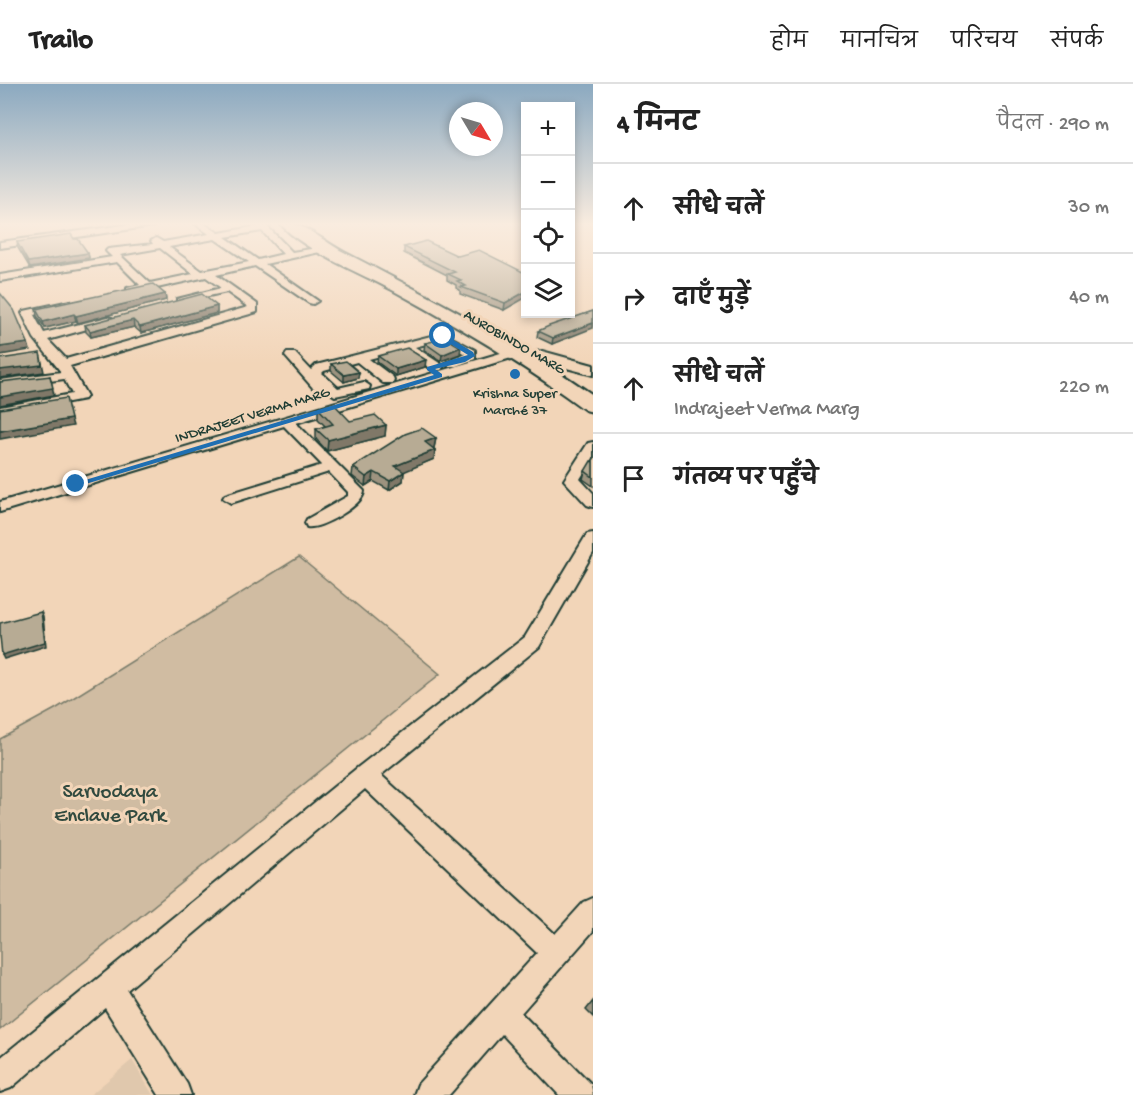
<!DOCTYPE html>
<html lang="hi">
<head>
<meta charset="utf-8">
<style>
  :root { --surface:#fff; --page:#f2f2f2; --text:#222; --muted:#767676; --line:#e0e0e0 }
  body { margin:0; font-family:"Gochi Hand","Playpen Sans Deva",sans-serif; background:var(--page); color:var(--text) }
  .controls { position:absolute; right:18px; top:18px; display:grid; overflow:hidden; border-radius:0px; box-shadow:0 3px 9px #0003 }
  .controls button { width:54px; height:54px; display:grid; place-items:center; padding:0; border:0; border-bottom:2px solid var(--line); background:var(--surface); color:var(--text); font:30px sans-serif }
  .compass { position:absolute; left:449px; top:18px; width:54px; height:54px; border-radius:50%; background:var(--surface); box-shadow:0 3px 9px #0003; rotate:128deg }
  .stop { position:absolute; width:18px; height:18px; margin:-14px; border:4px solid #1f6fb2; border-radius:50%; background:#fff }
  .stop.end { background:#1f6fb2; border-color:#fff; box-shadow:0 2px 6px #0008 }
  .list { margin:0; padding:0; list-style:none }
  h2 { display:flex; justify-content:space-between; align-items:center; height:78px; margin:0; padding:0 24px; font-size:26px }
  h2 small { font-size:20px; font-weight:400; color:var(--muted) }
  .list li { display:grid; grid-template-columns:39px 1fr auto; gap:18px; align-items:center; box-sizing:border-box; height:90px; padding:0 24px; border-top:2px solid var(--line) }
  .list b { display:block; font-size:22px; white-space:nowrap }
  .list p { margin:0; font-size:20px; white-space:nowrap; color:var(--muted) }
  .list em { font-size:20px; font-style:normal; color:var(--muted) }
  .icon { flex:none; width:33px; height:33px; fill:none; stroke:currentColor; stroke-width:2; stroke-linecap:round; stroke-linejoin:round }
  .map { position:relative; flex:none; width:593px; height:1011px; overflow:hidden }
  header { display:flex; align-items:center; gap:36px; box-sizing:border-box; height:84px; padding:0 30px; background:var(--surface); border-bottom:2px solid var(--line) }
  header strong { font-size:28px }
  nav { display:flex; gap:33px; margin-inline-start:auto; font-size:21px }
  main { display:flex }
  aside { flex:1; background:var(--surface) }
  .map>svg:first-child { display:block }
  .built { fill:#e0c8ad }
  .green { fill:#d0bca2; stroke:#787c6b; stroke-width:1.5 }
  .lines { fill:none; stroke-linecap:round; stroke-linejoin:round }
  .minor-casing { stroke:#1f3d34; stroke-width:4 }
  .secondary-casing { stroke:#1f3d34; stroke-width:4 }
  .trunk-casing { stroke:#1f3d34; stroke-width:4 }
  .minor { fill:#f2d5b8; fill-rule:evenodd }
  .secondary { fill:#f2d5b8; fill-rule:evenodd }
  .trunk { fill:#f2d5b8; fill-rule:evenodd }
  .wall { fill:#9d937f; stroke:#1f3d34; stroke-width:1.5 }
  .shaded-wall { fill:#807868; stroke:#1f3d34; stroke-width:1.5 }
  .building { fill:#b7ab94; stroke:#1f3d34; stroke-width:1.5 }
  .route { fill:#1f6fb2 }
  .poi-dot { fill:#1f6fb2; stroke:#f2d5b8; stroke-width:2 }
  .labels { text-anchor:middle; stroke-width:6; stroke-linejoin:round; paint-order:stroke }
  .far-street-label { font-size:15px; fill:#1f3d34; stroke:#f2d5b8 }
  .far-poi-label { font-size:15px; fill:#1f3d34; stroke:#f2d5b8 }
  .near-park-label { font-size:21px; fill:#314a3f; stroke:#f2d5b8 }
</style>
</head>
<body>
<header>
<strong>Trailo</strong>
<nav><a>होम</a><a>मानचित्र</a><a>परिचय</a><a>संपर्क</a></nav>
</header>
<main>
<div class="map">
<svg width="593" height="1011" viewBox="0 0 593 1011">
  <rect width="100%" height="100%" fill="#f2d5b8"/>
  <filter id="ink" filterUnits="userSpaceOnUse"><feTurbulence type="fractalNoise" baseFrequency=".0167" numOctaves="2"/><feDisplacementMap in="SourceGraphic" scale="12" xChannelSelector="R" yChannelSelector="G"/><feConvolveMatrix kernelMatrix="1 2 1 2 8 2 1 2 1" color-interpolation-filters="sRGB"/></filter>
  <g filter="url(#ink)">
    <!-- built -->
    <path class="built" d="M132,976l21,35h-63z"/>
    <!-- green -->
    <path class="green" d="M299,473l141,117 -440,356v-291l57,-31z"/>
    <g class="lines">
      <!-- minor casing -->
      <g class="minor-casing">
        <path id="minor" d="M139,139h19l-4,3 -154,22v-6z
          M194,139h9l16,10 39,-7 -2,-3h8l28,29 37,-6v4l-64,14 53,37 -5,3 -4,-1 -54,-37 -39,9 41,29v8l-187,54 17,30 -2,3 -85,16v-8l72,-13 -8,-15 -64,9v-8l61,-8 -27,-34 -12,-25 2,-2 46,-10v4l-36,10 10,18 64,-16 4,1v4l-64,18 18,19 182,-52 -21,-15 -50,11v-4l44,-11 -15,-11 -58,13 -21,2v-4l13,-3 -23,-23 -117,19v-6l112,-18 -6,-6 2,-2 45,-5 -2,-3 5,-3 7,4 46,-8zM262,147l21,23 -25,6 -33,-23zM215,155l34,23 -47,9 -33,-24zM160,164l33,26 -43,9 -30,-28z
          M443,249l32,17v9l-19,7h-8l-2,-3 19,-9 -24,-14 -26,7 26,17 2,3 -2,3h-8l-30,-20 -34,9 24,18 1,3 -1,3h-10l-26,-21 -33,9 -2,2 16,15 26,-6 6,4 -1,3 -34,7 -12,-8h-10l-28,-32 2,-3h8l16,17 5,-5z
          M514,265l6,4 -2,3 -222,67 68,68c0,14 -44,39 -57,36l-2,-4 2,-4 41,-23v-4l-19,-20 -98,31 -8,-5 2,-3 97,-30 -38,-39 -284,86v-10z
          M593,358v16l-13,21 13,14v14l-6,-2 -23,-25 24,-37z
          M593,449v20l-54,94 -158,128 174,159 29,-32 9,-4v33l-72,82 70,71 2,11h-34l-57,-61 -53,61h-35l4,-11 119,-131 -172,-164 -238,201 60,94 4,11h-32l-54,-87 -94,80 -11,4v-34l357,-290 168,-131 62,-103z"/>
      </g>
      <!-- secondary casing -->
      <g class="secondary-casing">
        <path id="secondary" d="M542,267l51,14v10l-57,-15 -3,-4 3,-4z"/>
      </g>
      <!-- trunk casing -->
      <g class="trunk-casing">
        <path id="trunk" d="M280,139c22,-3 44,19 64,29 85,44 170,88 249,143v17l-8,-2c-61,-45 -125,-83 -191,-119 -31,-17 -93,-41 -114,-68z"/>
      </g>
      <!-- minor -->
      <use href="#minor" class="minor"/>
      <!-- secondary -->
      <use href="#secondary" class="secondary"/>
      <!-- trunk -->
      <use href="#trunk" class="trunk"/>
    </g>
    <!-- wall -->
    <path class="wall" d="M74,155l14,14 1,5 -59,10 -12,-20 -1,-6z
      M404,163l54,9 67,17 -21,37 -44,-16v-4l-4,-2v-3l-9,-5v-5l-43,-22z
      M165,210l1,6 -88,23 -2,-2 -31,7 -8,-12 -1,-7z
      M217,222v7l-76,20 -7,-6 -43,10 -5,-5 -1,-7z
      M593,227l-41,33 -15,-7 1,-6z
      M425,259l35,11 -19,7 -17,-11z
      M378,272l47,11 -29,9 -19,-14z
      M331,280l28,8 -1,6 -14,4 -13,-11z
      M318,324l32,13 36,4 -1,11 -58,15 -11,-12v-10l9,-3 -7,-7z
      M436,354l-2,10h-1l2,2 -1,9 -30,12 -1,10 -14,9 -16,-9 -8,5 -13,-10 1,-9z
      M593,378v24l-10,-7 2,-8z
      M593,917v16l-7,-7z"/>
    <!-- shaded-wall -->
    <path class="shaded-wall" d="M88,169l1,5 -59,10 -2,-6z
      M525,208v6l-21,12 1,-7z
      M165,210l1,6 -88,23 -2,-7z
      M217,222v7l-76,20 -1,-6z
      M74,230l2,7 -31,7 -2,-6z
      M133,236l1,7 -43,10 -1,-6z
      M593,239v5l-41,16 1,-6z
      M28,259l2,7 -30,5v-8z
      M461,263l-1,7 -19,7 1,-6z
      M40,269l4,19 -44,6v-8z
      M426,276l-1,7 -29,9v-7z
      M359,288l-1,6 -14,4v-7z
      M50,292l4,19 -54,10v-8z
      M71,335l2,7 -73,13v-8z
      M386,341l-1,11 -58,15 1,-11z
      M436,354l-2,10 -10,4 1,-10z
      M435,366l-1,9 -40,17 1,-10z
      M374,388l-1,9 -8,5 1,-9z
      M404,388l-1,9 -14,9 1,-9z
      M41,528l2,4 3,30 -42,13 -2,-4z"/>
    <!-- building -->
    <path class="building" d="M71,150l3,5h4l10,14 -60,9 -11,-20z
      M426,157l32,15 21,-6 46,23v19l-20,11 -44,-16 5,-1 -9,-5 4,-1 -13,-6 7,-2 -51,-25z
      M153,200l12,10 -89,22 -2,-2 -31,8 -7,-13z
      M0,209l14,17 14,33 -28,4z
      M202,210l15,12 -77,21 -7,-7 -43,11 -5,-6z
      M593,227v12l-40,15 -15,-7 11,-5z
      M446,254l15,9 -19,8 -17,-12z
      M407,264l19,12 -30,9 -18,-13z
      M40,269l2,12 -42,5v-11z
      M346,277l13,11 -15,3 -13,-11z
      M50,292l3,12 -53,9v-15z
      M66,314l5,21 -71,12v-22z
      M334,320l16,17 25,-6 11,10 -58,15 -12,-11 17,-5 -15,-16z
      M422,344l14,10 -11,4 10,8 -40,16 9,6 -14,9 -16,-9 -8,5 -13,-10 52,-33z
      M591,377l2,1v15l-8,-6z
      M41,528l4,30 -43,13 -2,-19v-13z"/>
  </g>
  <!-- sky -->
  <linearGradient id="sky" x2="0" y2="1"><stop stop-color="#8ba9c0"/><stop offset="0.5" stop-color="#f9ecdf"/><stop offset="1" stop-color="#f9ecdf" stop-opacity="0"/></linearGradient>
  <rect width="593" height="280" fill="url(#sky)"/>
  <!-- route -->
  <path class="route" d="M441,251h4l28,17 2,4 -10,6 -30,7 7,5v3l-363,109 -7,-2 362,-109 -7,-5v-3l41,-12 -27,-17z"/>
  <!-- markers -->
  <circle class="poi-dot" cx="515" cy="290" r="6"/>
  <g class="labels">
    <!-- far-street labels -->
    <g class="far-street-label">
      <text transform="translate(515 257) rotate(30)" y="5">AUROBINDO MARG</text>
      <text transform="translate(252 330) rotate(-17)" y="5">INDRAJEET VERMA MARG</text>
    </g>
    <!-- far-poi labels -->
    <g class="far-poi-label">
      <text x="515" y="313">Krishna Super<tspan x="515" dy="17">Marché 37</tspan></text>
    </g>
    <!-- near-park labels -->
    <g class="near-park-label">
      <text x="110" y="713">Sarvodaya<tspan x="110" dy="24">Enclave Park</tspan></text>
    </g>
  </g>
</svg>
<div class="controls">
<button>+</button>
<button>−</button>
<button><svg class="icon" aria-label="locate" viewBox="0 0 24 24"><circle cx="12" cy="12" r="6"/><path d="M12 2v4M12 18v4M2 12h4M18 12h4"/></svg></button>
<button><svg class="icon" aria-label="layers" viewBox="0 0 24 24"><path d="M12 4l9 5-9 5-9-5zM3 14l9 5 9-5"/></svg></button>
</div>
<svg class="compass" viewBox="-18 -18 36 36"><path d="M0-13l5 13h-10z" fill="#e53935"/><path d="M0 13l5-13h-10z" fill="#767676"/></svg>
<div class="stop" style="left:443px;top:252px"></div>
<div class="stop end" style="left:76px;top:400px"></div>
</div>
<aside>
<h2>4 मिनट<small>पैदल · 290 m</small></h2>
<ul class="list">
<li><svg class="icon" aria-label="ahead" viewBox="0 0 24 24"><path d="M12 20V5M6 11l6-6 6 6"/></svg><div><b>सीधे चलें</b></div><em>30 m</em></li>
<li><svg class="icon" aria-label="right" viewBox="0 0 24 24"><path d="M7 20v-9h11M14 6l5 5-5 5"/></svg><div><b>दाएँ मुड़ें</b></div><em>40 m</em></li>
<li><svg class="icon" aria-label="ahead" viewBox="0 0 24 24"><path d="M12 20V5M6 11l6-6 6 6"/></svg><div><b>सीधे चलें</b><p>Indrajeet Verma Marg</p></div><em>220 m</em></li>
<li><svg class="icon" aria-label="arrive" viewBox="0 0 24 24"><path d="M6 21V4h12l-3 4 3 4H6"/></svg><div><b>गंतव्य पर पहुँचे</b></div></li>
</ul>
</aside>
</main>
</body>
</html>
